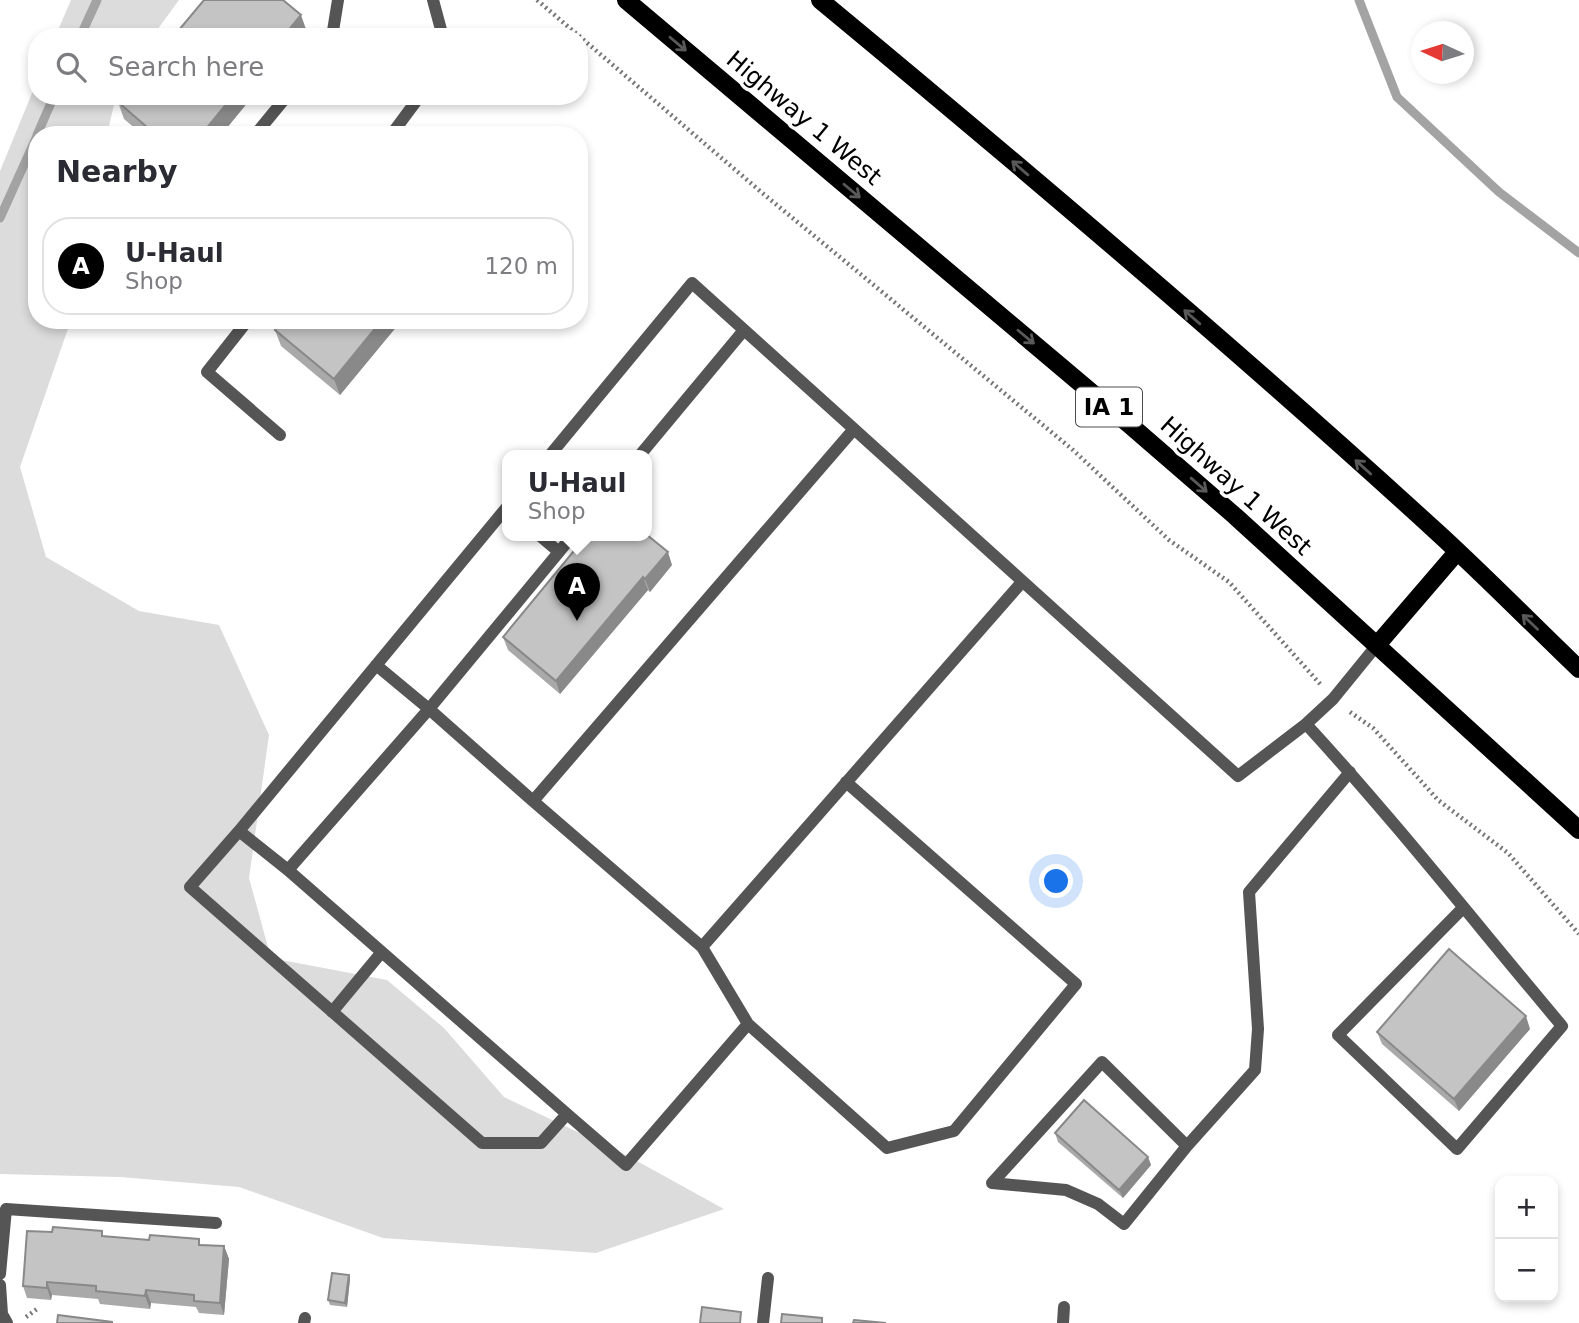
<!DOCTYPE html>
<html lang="en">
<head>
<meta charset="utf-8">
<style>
  :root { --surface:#fff; --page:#f7f7f7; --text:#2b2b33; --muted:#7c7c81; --line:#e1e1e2; --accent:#000 }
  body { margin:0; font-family:"DejaVu Sans",sans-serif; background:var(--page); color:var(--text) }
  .controls { position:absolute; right:21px; bottom:21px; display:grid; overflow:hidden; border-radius:14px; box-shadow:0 4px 10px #0003 }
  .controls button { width:63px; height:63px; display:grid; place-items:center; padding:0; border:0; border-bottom:2px solid var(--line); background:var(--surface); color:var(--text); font:35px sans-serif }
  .compass { position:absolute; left:1411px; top:21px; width:63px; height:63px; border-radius:50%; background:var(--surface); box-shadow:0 4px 10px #0003; rotate:274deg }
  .you { position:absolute; left:1057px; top:882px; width:24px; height:24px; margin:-18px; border:5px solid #fff; border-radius:50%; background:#1a73e8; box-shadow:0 0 0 10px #1a73e833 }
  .badge { display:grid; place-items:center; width:46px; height:46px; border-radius:50%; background:var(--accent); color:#fff; font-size:23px; font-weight:700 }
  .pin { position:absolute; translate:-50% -58px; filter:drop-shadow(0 2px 4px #0008) }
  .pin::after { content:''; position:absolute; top:37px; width:24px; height:21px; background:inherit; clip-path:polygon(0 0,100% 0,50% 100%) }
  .popup { position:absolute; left:502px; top:450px; width:150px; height:91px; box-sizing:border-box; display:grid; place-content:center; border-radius:14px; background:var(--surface); filter:drop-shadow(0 2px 5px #0005); font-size:23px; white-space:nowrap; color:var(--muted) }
  .popup b { font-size:26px; color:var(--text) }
  .popup::after { content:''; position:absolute; left:50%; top:100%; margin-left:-14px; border:14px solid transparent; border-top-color:var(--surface) }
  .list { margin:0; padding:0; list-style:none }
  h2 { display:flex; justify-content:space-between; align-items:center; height:91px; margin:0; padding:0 28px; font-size:30px }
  h2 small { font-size:23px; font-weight:400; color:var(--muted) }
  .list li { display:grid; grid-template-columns:46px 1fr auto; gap:21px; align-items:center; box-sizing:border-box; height:98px; margin:0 14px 14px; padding:0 14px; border:2px solid var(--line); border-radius:28px }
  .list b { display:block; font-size:26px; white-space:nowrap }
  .list p { margin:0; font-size:23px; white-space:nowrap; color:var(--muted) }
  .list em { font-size:23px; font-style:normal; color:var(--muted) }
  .icon { flex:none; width:38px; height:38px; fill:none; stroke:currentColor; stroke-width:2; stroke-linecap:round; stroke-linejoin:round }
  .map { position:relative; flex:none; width:1579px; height:1323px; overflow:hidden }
  .search { position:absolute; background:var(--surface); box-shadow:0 4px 10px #0003; left:28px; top:28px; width:560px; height:77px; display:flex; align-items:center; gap:18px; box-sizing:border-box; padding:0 24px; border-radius:28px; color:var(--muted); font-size:26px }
  .panel { position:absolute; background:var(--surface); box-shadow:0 4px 10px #0003; left:28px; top:126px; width:560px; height:203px; border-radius:28px }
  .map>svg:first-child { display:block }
  .green { fill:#dcdcdc }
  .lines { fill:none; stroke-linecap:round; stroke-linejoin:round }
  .stream { stroke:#a3a3a3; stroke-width:9 }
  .path { stroke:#777; stroke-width:4.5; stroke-dasharray:2 3.5; stroke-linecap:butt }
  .lane { stroke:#555; stroke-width:12 }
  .primary { stroke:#000; stroke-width:18 }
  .wall { fill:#a9a9a9 }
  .shaded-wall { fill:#898989 }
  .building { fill:#c4c4c4; stroke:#898989; stroke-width:2 }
  .oneway { stroke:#595959 }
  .labels { text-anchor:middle; stroke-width:7; stroke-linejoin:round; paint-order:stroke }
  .shield { fill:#fff; stroke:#4c4c4c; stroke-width:2 }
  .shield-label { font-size:23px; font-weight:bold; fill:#000 }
  .street-label { font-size:24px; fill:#000; stroke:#fff }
</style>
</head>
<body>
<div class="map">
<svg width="1579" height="1323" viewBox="0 0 1579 1323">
  <rect width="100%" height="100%" fill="#fff"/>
  <!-- green -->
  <path class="green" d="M71,0h108l-27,37h-97z
    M37,81v15h79l-9,39h-70v185h34l-51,147 26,90 93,54 80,14 50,110 -20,143 22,80 116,22 57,48 60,69 122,58 98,54 -128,44 -213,-15 -144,-51 -119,-10 -120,-3v-1003z"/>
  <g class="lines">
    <!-- stream -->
    <path class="stream" d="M1359,0l38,97 102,95 80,61
      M80,37l17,-37
      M37,135l17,-39
      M0,218l37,-82"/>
    <!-- path -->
    <path class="path" d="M537,0l223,191 313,259 96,90 60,42 92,103
      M1350,712l23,16 65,72 70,53 71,81
      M26,1317l11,-8"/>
    <!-- lane -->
    <path class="lane" d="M433,0l10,37
      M332,37l6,-37
      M255,135l32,-39
      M391,135l29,-39
      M248,320l-41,52 73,63
      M550,455l142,-172 162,146
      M640,455l104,-125
      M507,507l-268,324 -49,56 292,256h59l26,-29 -279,-244 141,-161 144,-174
      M539,535l20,17
      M376,665l53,44 104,92 321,-372 384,347 68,-52 27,-25 44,-54
      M1306,724c89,97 171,201 256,302l-105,123 -119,-114 125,-127
      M533,801l169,146 46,77 139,124 67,-17 122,-147 -230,-202
      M239,831l49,39
      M702,947l320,-365
      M332,1012l49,-59
      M567,1114l59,51 122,-141
      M1187,1146l-85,-84 -110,121 74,7 32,14 26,20 63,-78 68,-76 3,-41 -9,-137 101,-120
      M0,1274l6,-65 210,14
      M0,1285l2,29 5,9
      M304,1323l1,-5
      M763,1323l5,-45
      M1063,1323l1,-16"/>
    <!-- primary -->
    <path class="primary" d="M626,0l504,425 105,91 344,314
      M820,0c209,173 417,349 618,533 48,44 94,91 141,136
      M1377,645l80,-93"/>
  </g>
  <!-- wall -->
  <path class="wall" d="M253,96l-32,39h-78l-19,-16 -6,-17z
    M283,320h119l-62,75 -59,-49 -6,-16z
    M672,565l-22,27 -2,-2 -88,104 -52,-44 -5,-13z
    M1530,1029l-71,82 -77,-67 -5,-12z
    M1055,1133l93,24 3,8 -28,33 -65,-56z
    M104,1237l120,9 5,13 -5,56 -25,-2 -3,-6 -45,-4 -1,6 -50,-5 -2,-5 -46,-4 -1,5 -24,-2 -4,-12z
    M349,1275l1,4 -3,28 -17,-2 -2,-5z"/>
  <!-- shaded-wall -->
  <path class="shaded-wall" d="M301,15l6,17 -4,5h-20z
    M233,96h20l-32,39h-20z
    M382,320h20l-62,75 -6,-16z
    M668,552l4,13 -22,27 -5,-13z
    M643,577l5,13 -88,104 -4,-13z
    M1526,1016l4,13 -71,82 -5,-12z
    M1148,1157l3,8 -28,33 -4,-8z
    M224,1246l5,13 -5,56 -4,-12z
    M349,1275l1,4 -3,28 -2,-4z
    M47,1282l5,13 -1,5 -4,-12z
    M146,1290l5,13 -1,6 -5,-13z"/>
  <!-- building -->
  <path class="building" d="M204,0h79l18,15 -18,22h-110z
    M123,96h110l-32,39h-45l-38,-33z
    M283,320h99l-48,59 -59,-49z
    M587,535h60l21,17 -23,27 -2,-2 -87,104 -53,-44z
    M1449,949l77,67 -72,83 -77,-67z
    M1084,1100l64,57 -29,33 -64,-57z
    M53,1227l49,4v5l47,4 1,-5 49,4v6l25,1 -4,57 -26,-2v-6l-48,-5 -1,6 -49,-5v-5l-49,-4v6l-24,-2 4,-55 25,1z
    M332,1273l17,2 -4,28 -17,-3z
    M702,1307l39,5 -1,11h-40z
    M782,1314l40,4v5h-41z
    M58,1315l54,7v1h-55z
    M854,1320l32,3h-33z"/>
  <!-- one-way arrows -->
  <defs><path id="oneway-shaft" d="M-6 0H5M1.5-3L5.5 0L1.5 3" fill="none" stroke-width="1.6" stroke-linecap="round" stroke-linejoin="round" transform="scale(1.75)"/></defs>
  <g class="oneway">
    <use href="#oneway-shaft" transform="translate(678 44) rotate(40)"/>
    <use href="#oneway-shaft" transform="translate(1020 168) rotate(-139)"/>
    <use href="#oneway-shaft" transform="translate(852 191) rotate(40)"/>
    <use href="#oneway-shaft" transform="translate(1192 317) rotate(-139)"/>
    <use href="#oneway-shaft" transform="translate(1026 337) rotate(40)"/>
    <use href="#oneway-shaft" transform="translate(1363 467) rotate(-138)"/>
    <use href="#oneway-shaft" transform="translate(1199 485) rotate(41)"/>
    <use href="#oneway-shaft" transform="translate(1530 622) rotate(-136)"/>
  </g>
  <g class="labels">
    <!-- shield labels -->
    <rect class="shield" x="1076" y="387.5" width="66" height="39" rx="5"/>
    <g class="shield-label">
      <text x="1109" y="415">IA 1</text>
    </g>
    <!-- street labels -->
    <g class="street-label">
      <text transform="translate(804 118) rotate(40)" y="8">Highway 1 West</text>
      <text transform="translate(1236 486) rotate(42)" y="8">Highway 1 West</text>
    </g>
  </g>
</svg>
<div class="controls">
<button>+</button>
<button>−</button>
</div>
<svg class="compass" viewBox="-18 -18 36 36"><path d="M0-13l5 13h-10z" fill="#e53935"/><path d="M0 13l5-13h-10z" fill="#7c7c81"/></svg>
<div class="you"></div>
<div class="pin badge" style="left:577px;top:621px">A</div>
<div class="popup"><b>U-Haul</b>Shop</div>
<div class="search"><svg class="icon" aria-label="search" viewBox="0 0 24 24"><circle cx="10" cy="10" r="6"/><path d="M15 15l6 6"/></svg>Search here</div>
<section class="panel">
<h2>Nearby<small></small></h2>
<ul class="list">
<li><span class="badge">A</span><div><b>U-Haul</b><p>Shop</p></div><em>120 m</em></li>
</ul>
</section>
</div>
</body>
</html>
